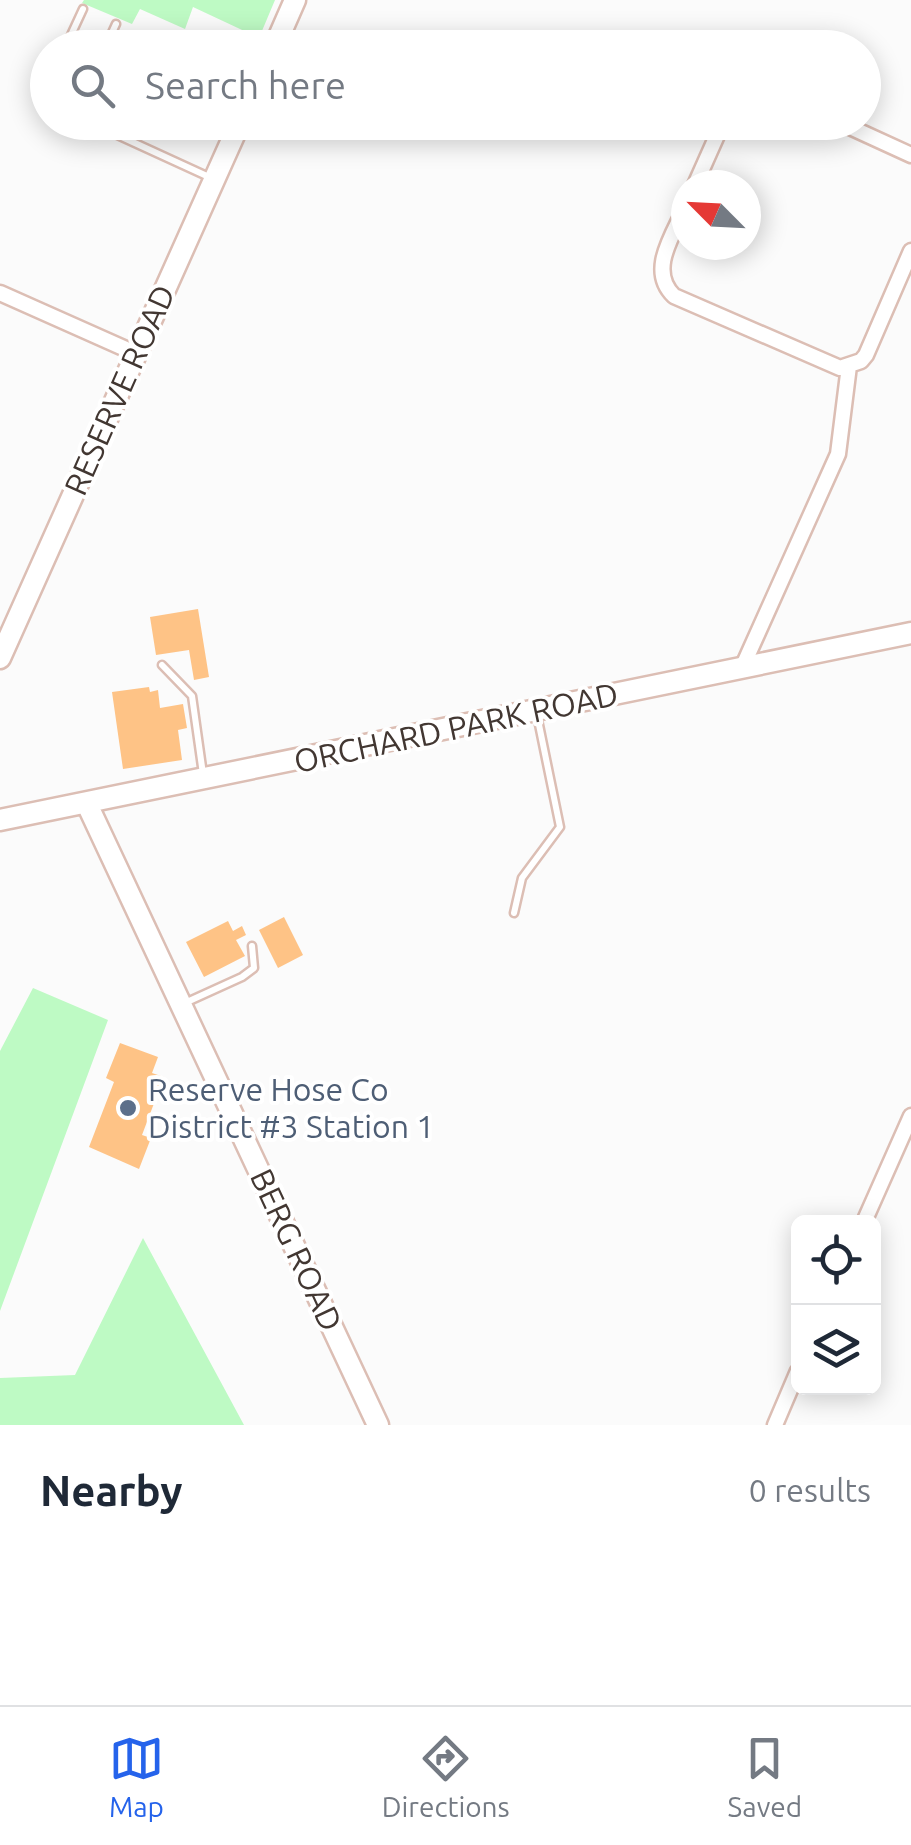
<!DOCTYPE html>
<html lang="en">
<head>
<meta charset="utf-8">
<style>
  :root { --surface:#fff; --page:#f2f2f3; --text:#1f2937; --muted:#747a83; --line:#e0e1e3; --accent:#2563eb }
  body { margin:0; font-family:Ubuntu,sans-serif; background:var(--page); color:var(--text) }
  .controls { position:absolute; right:30px; bottom:30px; display:grid; overflow:hidden; border-radius:15px; box-shadow:0 5px 25px #0003 }
  .controls button { width:90px; height:90px; display:grid; place-items:center; padding:0; border:0; border-bottom:2px solid var(--line); background:var(--surface); color:var(--text); font:50px sans-serif }
  .compass { position:absolute; left:671px; top:170px; width:90px; height:90px; border-radius:50%; background:var(--surface); box-shadow:0 5px 25px #0003; rotate:294deg }
  .list { margin:0; padding:0; list-style:none }
  h2 { display:flex; justify-content:space-between; align-items:center; height:130px; margin:0; padding:0 40px; font-size:42px }
  h2 small { font-size:32px; font-weight:400; color:var(--muted) }
  .icon { flex:none; width:55px; height:55px; fill:none; stroke:currentColor; stroke-width:2; stroke-linecap:round; stroke-linejoin:round }
  .map { position:relative; flex:none; width:911px; height:1425px; overflow:hidden }
  .search { position:absolute; background:var(--surface); box-shadow:0 5px 25px #0003; left:30px; right:30px; top:30px; height:110px; display:flex; align-items:center; gap:25px; box-sizing:border-box; padding:0 35px; border-radius:55px; color:var(--muted); font-size:38px }
  .sheet { height:280px; background:var(--surface) }
  nav { display:flex; justify-content:space-around; align-items:center; box-sizing:border-box; height:140px; border-top:2px solid var(--line); background:var(--surface); font-size:28px; color:var(--muted) }
  nav a { display:grid; justify-items:center; gap:5px }
  nav .on { color:var(--accent) }
  .map>svg:first-child { display:block }
  .green { fill:#befac4 }
  .building { fill:#fec386 }
  .lines { fill:none; stroke-linecap:round; stroke-linejoin:round }
  .lane-casing { stroke:#dcbeb4; stroke-width:11 }
  .street-casing { stroke:#dcbeb4; stroke-width:19 }
  .secondary-casing { stroke:#dcbeb4; stroke-width:25 }
  .lane { stroke:#fff; stroke-width:6 }
  .street { stroke:#fff; stroke-width:14 }
  .secondary { stroke:#fff; stroke-width:20 }
  .service-dot { fill:#5c6f8a; stroke:#fff; stroke-width:4 }
  .labels { text-anchor:middle; stroke-width:8; stroke-linejoin:round; paint-order:stroke }
  .street-label { font-size:32px; fill:#423732; stroke:#fff }
  .service-label { font-size:32px; fill:#4e5e75; stroke:#fff; text-anchor:start }
</style>
</head>
<body>
<div class="map">
<svg width="911" height="1425" viewBox="0 0 911 1425">
  <rect width="100%" height="100%" fill="#fbfbfb"/>
  <!-- green -->
  <path class="green" d="M84,0h191l-16,38 -66,-31 -8,22 -45,-20 -8,15 -50,-21z
    M33,988l75,32 -108,291v-260z
    M143,1238l101,187h-244v-47l75,-3z"/>
  <!-- building -->
  <path class="building" d="M198,609l11,68 -15,3 -5,-30 -33,5 -6,-38z
    M149,687l1,5 8,-2 2,18 23,-4 4,24 -9,2 4,30 -59,9 -11,-77z
    M284,917l19,38 -25,13 -19,-38z
    M228,921l5,10 9,-5 4,9 -10,5 9,16 -41,21 -18,-35z
    M120,1043l38,14 -6,16 12,4 -22,58 9,3 -12,31 -50,-22 25,-65 -8,-4z"/>
  <g class="lines">
    <!-- lane casing -->
    <g class="lane-casing">
      <path id="lane" d="M65,48l18,-39
        M105,48l11,-24
        M48,85l-8,16 8,3
        M89,122l120,55
        M162,665l30,31 11,78
        M514,913l8,-35 38,-51 -23,-112
        M187,1002l55,-25 12,-9 -2,-22"/>
    </g>
    <!-- street casing -->
    <g class="street-casing">
      <path id="street" d="M839,122l72,33
        M695,185l28,-63
        M686,206c-12,28 -39,64 -12,90l166,72 21,-7 5,-6 45,-104
        M0,293l137,61
        M742,668l96,-214 11,-88
        M864,1222l47,-106
        M775,1425l23,-54"/>
    </g>
    <!-- secondary casing -->
    <g class="secondary-casing">
      <path id="secondary" d="M274,48l21,-48
        M0,658l240,-536
        M87,804l291,621
        M0,820l911,-187"/>
    </g>
    <!-- lane -->
    <use href="#lane" class="lane"/>
    <!-- street -->
    <use href="#street" class="street"/>
    <!-- secondary -->
    <use href="#secondary" class="secondary"/>
  </g>
  <!-- markers -->
  <circle class="service-dot" cx="128" cy="1108" r="10"/>
  <g class="labels">
    <!-- street labels -->
    <g class="street-label">
      <text transform="translate(120 390) rotate(-66)" y="11">RESERVE ROAD</text>
      <text transform="translate(456 728) rotate(-12)" y="11">ORCHARD PARK ROAD</text>
      <text transform="translate(296 1250) rotate(65)" y="11">BERG ROAD</text>
    </g>
    <!-- service labels -->
    <g class="service-label">
      <text x="148" y="1101">Reserve Hose Co<tspan x="148" dy="37">District #3 Station 1</tspan></text>
    </g>
  </g>
</svg>
<div class="controls">
<button><svg class="icon" aria-label="locate" viewBox="0 0 24 24"><circle cx="12" cy="12" r="6"/><path d="M12 2v4M12 18v4M2 12h4M18 12h4"/></svg></button>
<button><svg class="icon" aria-label="layers" viewBox="0 0 24 24"><path d="M12 4l9 5-9 5-9-5zM3 14l9 5 9-5"/></svg></button>
</div>
<svg class="compass" viewBox="-18 -18 36 36"><path d="M0-13l5 13h-10z" fill="#e53935"/><path d="M0 13l5-13h-10z" fill="#747a83"/></svg>
<div class="search"><svg class="icon" aria-label="search" viewBox="0 0 24 24"><circle cx="10" cy="10" r="6"/><path d="M15 15l6 6"/></svg>Search here</div>
</div>
<section class="sheet">
<h2>Nearby<small>0 results</small></h2>
<ul class="list">
</ul>
</section>
<nav>
<a class="on"><svg class="icon" aria-label="map" viewBox="0 0 24 24"><path d="M3 6l6-2 6 2 6-2v14l-6 2-6-2-6 2zM9 4v14M15 6v14"/></svg>Map</a>
<a><svg class="icon" aria-label="directions" viewBox="0 0 24 24"><path d="M12 3l9 9-9 9-9-9zM9 14v-3h6M13 9l2 2-2 2"/></svg>Directions</a>
<a><svg class="icon" aria-label="saved" viewBox="0 0 24 24"><path d="M7 4h10v16l-5-4-5 4z"/></svg>Saved</a>
</nav>
</body>
</html>
